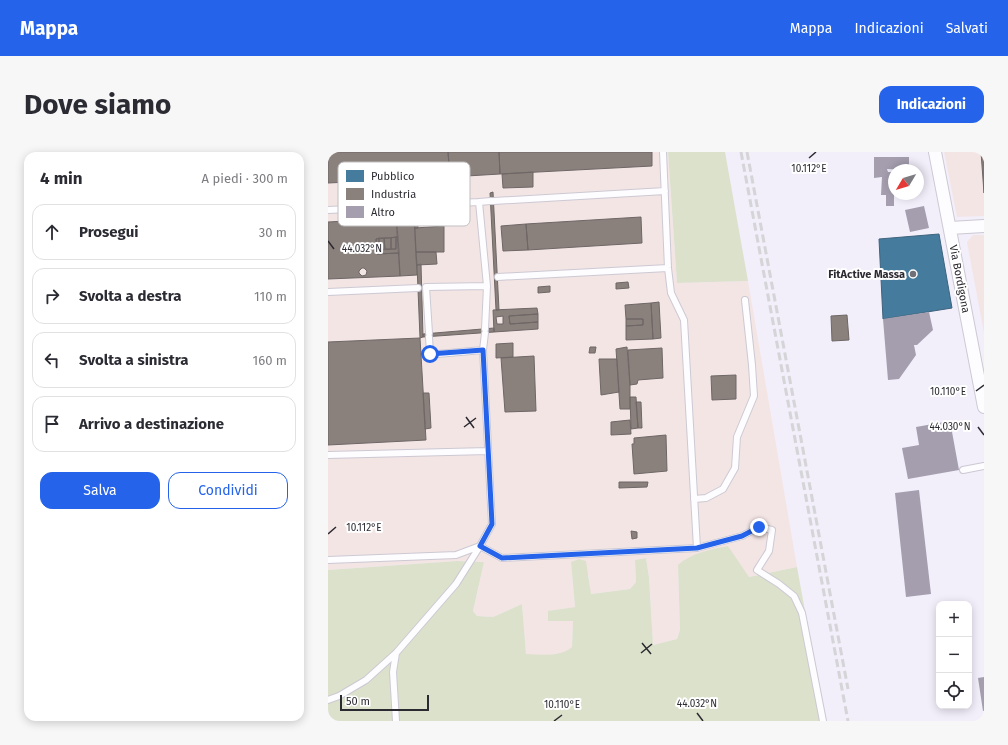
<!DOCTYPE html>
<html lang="it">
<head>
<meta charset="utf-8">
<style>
  :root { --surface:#fff; --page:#f7f7f7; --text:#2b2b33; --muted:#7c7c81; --line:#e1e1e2; --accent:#2563eb }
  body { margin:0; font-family:"Fira Sans",sans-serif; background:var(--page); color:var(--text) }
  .controls { position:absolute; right:12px; bottom:12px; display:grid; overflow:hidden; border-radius:8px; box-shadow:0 2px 10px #0003 }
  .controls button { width:36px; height:36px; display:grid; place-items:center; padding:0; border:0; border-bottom:1px solid var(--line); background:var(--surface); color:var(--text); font:20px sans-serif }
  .compass { position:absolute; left:560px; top:12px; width:36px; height:36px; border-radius:50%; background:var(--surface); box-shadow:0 2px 10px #0003; rotate:232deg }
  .scale { position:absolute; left:12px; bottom:10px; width:89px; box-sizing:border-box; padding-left:4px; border:2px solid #2c2a31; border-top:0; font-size:11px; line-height:14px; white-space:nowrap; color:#2c2a31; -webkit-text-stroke:3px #fff; paint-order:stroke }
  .stop { position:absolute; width:12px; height:12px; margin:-9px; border:3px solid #2563eb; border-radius:50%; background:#fff }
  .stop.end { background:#2563eb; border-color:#fff; box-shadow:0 1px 4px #0008 }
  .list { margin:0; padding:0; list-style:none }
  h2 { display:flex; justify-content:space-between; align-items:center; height:52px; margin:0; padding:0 16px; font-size:17px }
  h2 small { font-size:13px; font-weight:400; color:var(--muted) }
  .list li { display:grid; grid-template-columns:26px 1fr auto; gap:12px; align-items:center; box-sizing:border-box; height:56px; margin:0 8px 8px; padding:0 8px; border:1px solid var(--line); border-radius:12px }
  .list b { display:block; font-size:15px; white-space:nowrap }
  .list em { font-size:13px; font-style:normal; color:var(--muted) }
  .actions { display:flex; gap:8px; padding:12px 16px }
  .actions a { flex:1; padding:9px 0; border:1px solid var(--accent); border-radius:12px; text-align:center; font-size:14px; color:var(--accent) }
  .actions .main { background:var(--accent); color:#fff }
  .icon { flex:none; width:22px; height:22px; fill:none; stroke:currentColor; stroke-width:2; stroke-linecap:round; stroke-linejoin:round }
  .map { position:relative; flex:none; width:656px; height:569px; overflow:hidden; border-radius:12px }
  header { display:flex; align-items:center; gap:24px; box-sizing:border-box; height:56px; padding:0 20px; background:var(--accent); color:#fff }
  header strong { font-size:19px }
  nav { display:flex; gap:22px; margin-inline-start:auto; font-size:14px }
  .intro { display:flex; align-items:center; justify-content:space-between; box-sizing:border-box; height:96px; padding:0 24px }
  h1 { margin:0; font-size:28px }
  .button { padding:10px 18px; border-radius:12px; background:var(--accent); color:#fff; font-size:14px; font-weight:700 }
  main { display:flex; gap:24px; padding:0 24px }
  aside { flex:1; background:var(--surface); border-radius:12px; box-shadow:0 2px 10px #0003 }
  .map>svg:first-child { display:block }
  .industrial { fill:#f4e5e5 }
  .green { fill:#dce1cc }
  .public { fill:#457b9d; stroke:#3e637d }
  .industry { fill:#8a817c; stroke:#6e6766; fill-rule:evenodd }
  .building { fill:#a49eaf }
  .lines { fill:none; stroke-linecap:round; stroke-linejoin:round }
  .service-casing { stroke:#ccc9d3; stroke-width:8 }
  .minor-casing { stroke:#ccc9d3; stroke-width:14 }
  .service { stroke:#fdfcfe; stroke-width:6 }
  .minor { stroke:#fdfcfe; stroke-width:12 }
  .rail { stroke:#d5d4d7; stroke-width:3; stroke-dasharray:8 4; stroke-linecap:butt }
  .route { stroke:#2563eb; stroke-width:5 }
  .ticks { fill:none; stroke:#2c2a31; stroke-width:1.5 }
  .poi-dot { fill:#716f77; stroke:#fff; stroke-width:1.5 }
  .labels { text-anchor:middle; stroke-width:4; stroke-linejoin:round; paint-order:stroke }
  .poi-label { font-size:11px; font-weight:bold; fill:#2c2a31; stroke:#fff; text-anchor:end }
  .street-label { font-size:11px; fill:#2c2a31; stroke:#fff }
  .key { fill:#fff; stroke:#c0bfc1; stroke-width:1 }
  .key-label { font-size:11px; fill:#2c2a31 }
  .ticks-label { font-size:10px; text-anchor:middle; fill:#2c2a31; stroke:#fff; stroke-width:4; stroke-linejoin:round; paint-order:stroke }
</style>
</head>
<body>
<header>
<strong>Mappa</strong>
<nav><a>Mappa</a><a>Indicazioni</a><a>Salvati</a></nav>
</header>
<div class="intro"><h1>Dove siamo</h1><a class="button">Indicazioni</a></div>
<main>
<aside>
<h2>4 min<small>A piedi · 300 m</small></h2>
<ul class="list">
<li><svg class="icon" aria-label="ahead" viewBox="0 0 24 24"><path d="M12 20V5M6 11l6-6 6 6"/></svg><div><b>Prosegui</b></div><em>30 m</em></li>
<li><svg class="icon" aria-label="right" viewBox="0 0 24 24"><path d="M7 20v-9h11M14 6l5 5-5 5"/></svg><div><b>Svolta a destra</b></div><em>110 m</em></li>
<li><svg class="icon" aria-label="left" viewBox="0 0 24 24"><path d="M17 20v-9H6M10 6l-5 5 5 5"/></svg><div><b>Svolta a sinistra</b></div><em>160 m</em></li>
<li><svg class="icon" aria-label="arrive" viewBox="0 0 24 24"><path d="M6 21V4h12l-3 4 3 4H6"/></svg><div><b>Arrivo a destinazione</b></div></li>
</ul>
<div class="actions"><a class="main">Salva</a><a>Condividi</a></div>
</aside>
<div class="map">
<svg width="656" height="569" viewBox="0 0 656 569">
  <rect width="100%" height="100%" fill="#f2eefa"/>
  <!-- industrial -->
  <path class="industrial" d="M0,0h340l9,131 71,-2 49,286 -48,10 -71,-12 2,65 -3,9 -24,6 -4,-68 -3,-19 -11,2 1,22 -6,7 -40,5 -1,-18 -18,-13 4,44 -26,4 -1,10h25l-1,26 -6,5 -16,3h-24l-4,-51 -29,13 -16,-1 -4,-5 11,-49 -27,-1 -129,9z
    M616,0h40v64l-27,1z
    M645,83h11v98l-17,-91z"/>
  <!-- green -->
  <path class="green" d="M340,0h57l23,129 -71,2z
    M400,394l21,31 48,-10 28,154h-497v-151l129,-9 27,1 -11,49 4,5 16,1 29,-13 4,50c16,1 34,3 46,-7l1,-26h-25v-10l27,-4 -4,-45 8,-3 7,2 5,33 39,-5 6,-7 -1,-22 11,-2 3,19 4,68 24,-6 3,-9 -2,-65c13,-12 33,-16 50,-19z"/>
  <!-- public -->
  <path class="public" d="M611,82l13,74 -69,11 -4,-80z"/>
  <!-- industry -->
  <path class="industry" d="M0,0h120l2,25 -122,6z
    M120,0h51l1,22 -50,3z
    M171,0h153v14l-152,8z
    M653,0h3v41z
    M205,20v15l-30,1 -1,-14z
    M83,26h5l2,50h-3z
    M165,40l6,118h-3l-6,-117z
    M86,65l3,58 -17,1 -4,-58z
    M313,65l1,26 -114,7 -2,-26z
    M68,66l2,19 -22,2 1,15 22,-1 1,23 -72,3v-57zM34,116h2l3,3 -1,4 -4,1 -3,-3v-2z
    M198,72l2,26 -25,1 -2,-25z
    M116,74v26h-28l-1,-24z
    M68,85h2l1,16 -22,1 -1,-15 3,-1v12l17,-1z
    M68,85v12h-5v-11z
    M51,86h5l1,11 -6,1z
    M56,86h7v11h-6z
    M88,100h20l1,12 -20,1z
    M93,112l2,73 -3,1 -3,-73z
    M300,130l1,6 -13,1v-6z
    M222,134v6l-12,1v-6z
    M331,150l2,36 -8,1 -2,-36z
    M323,151l2,36 -27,1v-14l17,-1v-6h-17l-1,-14z
    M209,156l1,6 -29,2 1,8 28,-2v7l-44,3 -1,-22zM175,164v8h-6l-1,-7z
    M210,162v8l-28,2 -1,-8z
    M519,163l2,25 -17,1 -1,-25z
    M298,167h17v6l-17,1z
    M166,176v4l-71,5v-3z
    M92,186l6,102 -98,5v-103z
    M185,191v14l-17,1v-14z
    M262,195h6l-1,6h-6z
    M299,195l3,38v24h-10l-4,-60z
    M334,196l1,30 -25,2 -1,4 -7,1 -2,-35z
    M206,204l2,55 -31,1 -4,-54z
    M271,207h18l2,33 -18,3z
    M408,223v24l-24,1 -1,-24z
    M95,241h6l2,35 -6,1z
    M302,245h6l2,31 -7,1z
    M308,250h5l1,26h-4z
    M302,268l1,14 -20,1v-13z
    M338,283l1,36 -33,3 -2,-30h2v-6z
    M291,330h29l-1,5 -28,1z
    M303,379l6,1v6l-5,1z"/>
  <!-- building -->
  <path class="building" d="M546,5h35v13l-22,-1 1,3h6v34h-8v-11h-5l1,-18 -8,1z
    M596,54l5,22 -19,4 -5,-22z
    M601,160l4,18 -16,15h-3l2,10 -17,24 -11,1 -5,-61z
    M622,269l9,49 -51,9 -6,-31 17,-3 -3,-18z
    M591,338l12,104 -25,3 -11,-104z
    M656,525v34h-1l-5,-33z"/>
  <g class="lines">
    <!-- service casing -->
    <g class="service-casing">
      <path id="service" d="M166,49l171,-10
        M151,50l12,-1
        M89,53l62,-3 8,84
        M0,58l86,-4
        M170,125l170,-9
        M0,140l90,-4
        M101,181l-3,-46 61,-1 -2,43
        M101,185l1,17
        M155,198l2,-17
        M98,203l57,-5 9,174 -12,22 22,12 195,-10 -13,-228 -13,-27 -3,-25 -5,-116
        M0,303l160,-4
        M635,318l21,-4
        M366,347l12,-1 17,-9 12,-21 2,-31 17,-41 -2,-31 -7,-65
        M369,396l45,-12 17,-9 13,3 -3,21 -12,19 22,14 15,12 8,17 21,108
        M0,408l128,-5 24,-9
        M68,501l-3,19 3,49
        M0,548l11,-4 27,-16 30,-27 60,-69 24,-38"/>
    </g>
    <!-- minor casing -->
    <g class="minor-casing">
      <path id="minor" d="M607,0l49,255
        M622,76l34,-2"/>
    </g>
    <!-- service -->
    <use href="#service" class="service"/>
    <!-- minor -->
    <use href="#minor" class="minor"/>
    <!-- rail -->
    <path class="rail" d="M413,0l107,569
      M419,0l101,537"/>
  </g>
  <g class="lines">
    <!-- route -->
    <path class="route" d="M102,202l53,-4 9,174 -12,22 22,12 195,-10 45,-12 17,-9"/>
  </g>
  <!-- ticks -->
  <path class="ticks" d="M481,6l7,-6M0,89l6,8M648,239l8,-6M138,265l8,11M136,275l12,-9M650,275l6,8M0,382l8,-7M314,491l9,11M313,501l11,-9M369,561l6,8M226,569l8,-6"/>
  <!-- markers -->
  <circle class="poi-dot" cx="585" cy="122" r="4"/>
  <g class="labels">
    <!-- poi labels -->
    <g class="poi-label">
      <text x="577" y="126">FitActive Massa</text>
    </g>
    <!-- street labels -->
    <g class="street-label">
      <text transform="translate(632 127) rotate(79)" y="4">Via Bordigona</text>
    </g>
  </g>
  <!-- legend -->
  <rect x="10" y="10" width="132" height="64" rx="6" class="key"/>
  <rect x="18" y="18" width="18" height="12" fill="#457b9d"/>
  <rect x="18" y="36" width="18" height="12" fill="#8a817c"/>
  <rect x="18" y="54" width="18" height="12" fill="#a49eaf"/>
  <g class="key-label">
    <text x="43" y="28">Pubblico</text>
    <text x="43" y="46">Industria</text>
    <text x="43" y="64">Altro</text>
  </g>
  <g class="ticks-label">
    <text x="481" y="20">10.112°E</text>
    <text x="34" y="100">44.032°N</text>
    <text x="620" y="243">10.110°E</text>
    <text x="622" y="278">44.030°N</text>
    <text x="36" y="379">10.112°E</text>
    <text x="369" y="555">44.032°N</text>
    <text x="234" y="556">10.110°E</text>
  </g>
</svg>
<div class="controls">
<button>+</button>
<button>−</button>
<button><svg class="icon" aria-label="locate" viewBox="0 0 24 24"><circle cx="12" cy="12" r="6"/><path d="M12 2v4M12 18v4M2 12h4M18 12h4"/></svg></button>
</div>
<svg class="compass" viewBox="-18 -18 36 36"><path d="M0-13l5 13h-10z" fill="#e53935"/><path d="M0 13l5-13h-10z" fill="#7c7c81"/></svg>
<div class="scale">50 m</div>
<div class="stop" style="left:102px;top:202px"></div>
<div class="stop end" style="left:431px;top:375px"></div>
</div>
</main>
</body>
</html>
